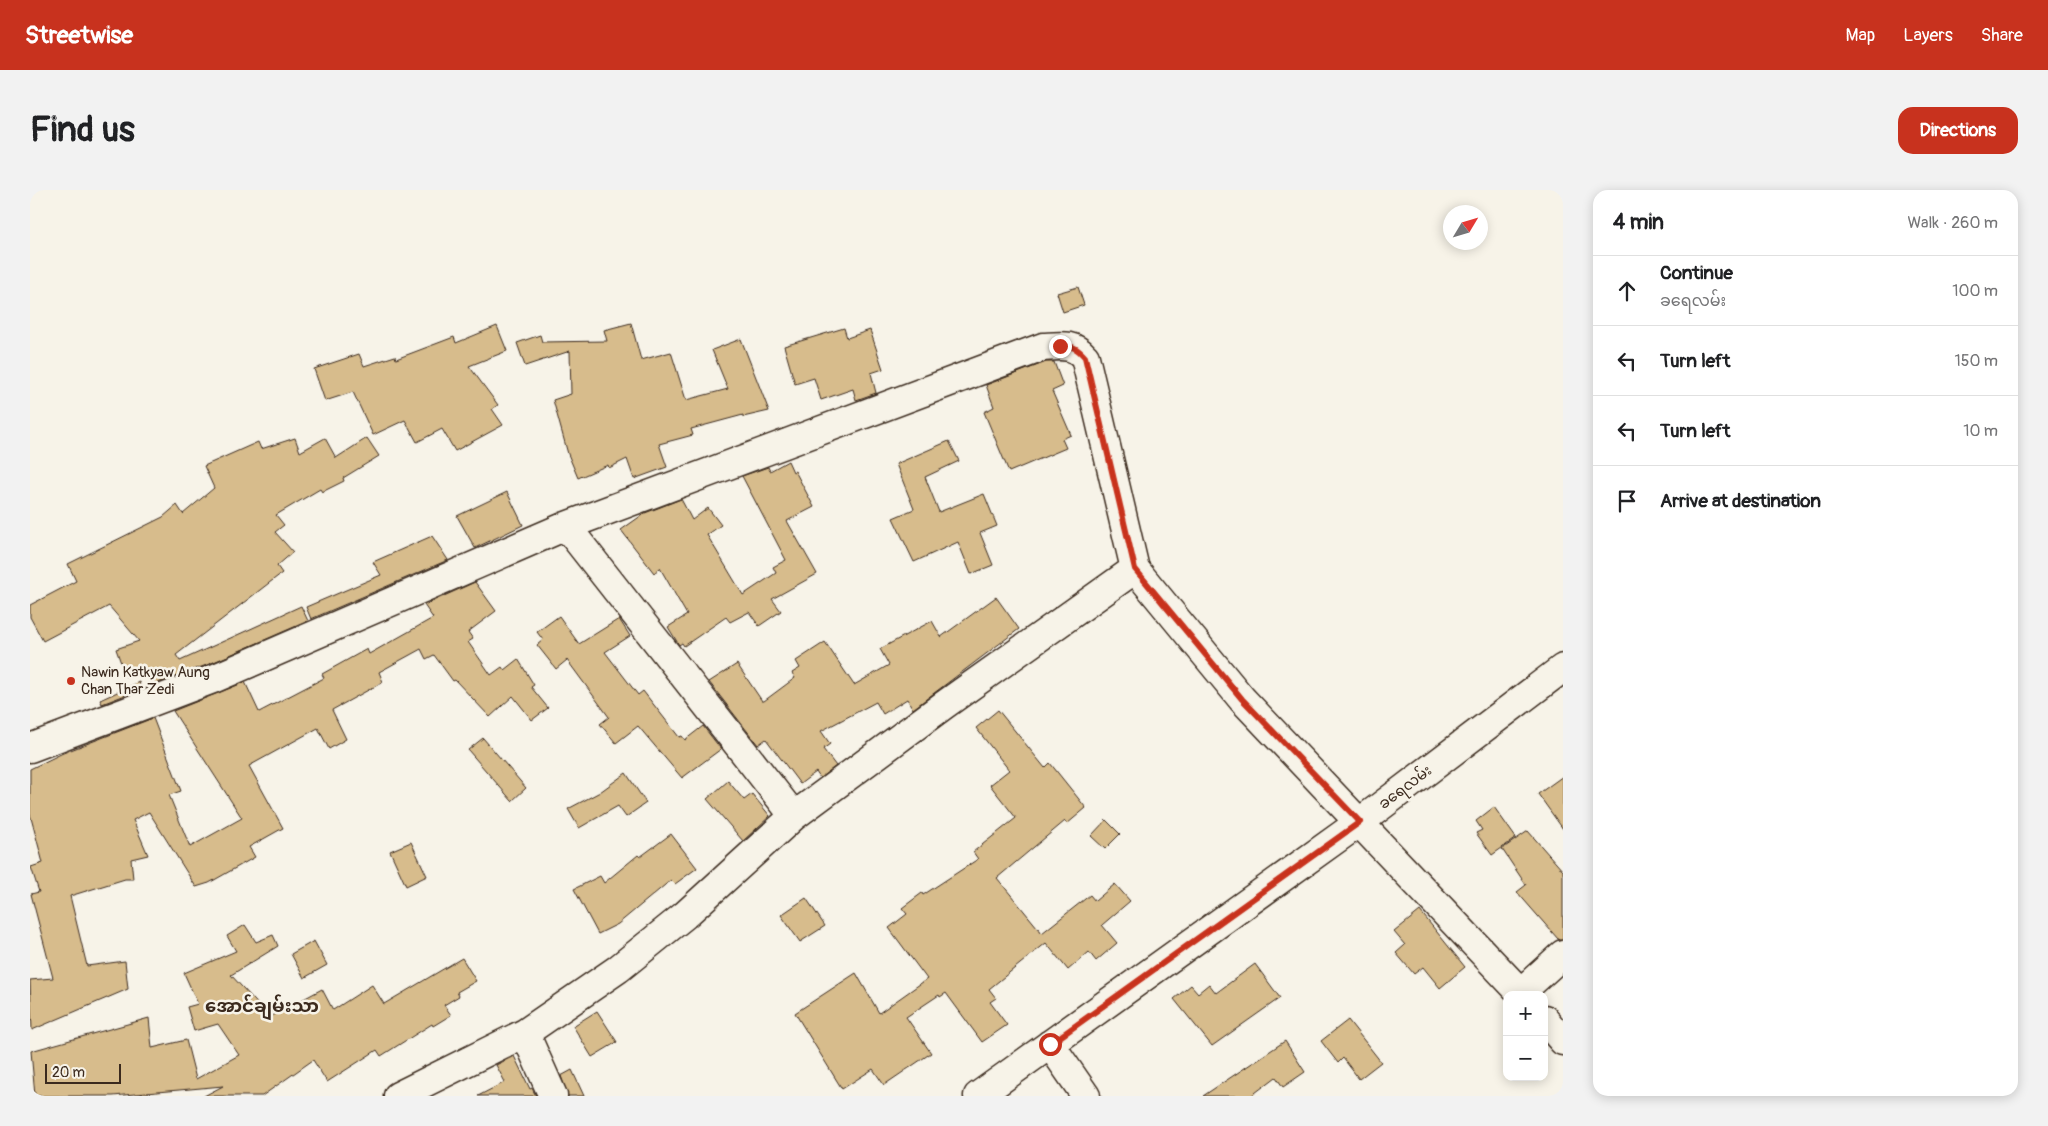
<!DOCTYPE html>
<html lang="en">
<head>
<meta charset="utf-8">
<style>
  :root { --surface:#fff; --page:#f2f2f2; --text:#202124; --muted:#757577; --line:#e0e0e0; --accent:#c8321e }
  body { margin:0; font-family:Pangolin,"Noto Sans Myanmar",sans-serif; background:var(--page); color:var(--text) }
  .controls { position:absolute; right:15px; bottom:15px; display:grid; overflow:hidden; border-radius:10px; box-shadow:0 2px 12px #0003 }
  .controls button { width:45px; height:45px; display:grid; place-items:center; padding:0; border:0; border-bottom:1px solid var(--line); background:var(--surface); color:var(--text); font:25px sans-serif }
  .compass { position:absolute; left:1413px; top:15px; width:45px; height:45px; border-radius:50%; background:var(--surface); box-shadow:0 2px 12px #0003; rotate:52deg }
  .scale { position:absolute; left:15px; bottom:12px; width:76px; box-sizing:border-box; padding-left:5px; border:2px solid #3b2a1e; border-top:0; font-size:14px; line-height:18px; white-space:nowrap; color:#3b2a1e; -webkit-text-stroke:4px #f7f3e8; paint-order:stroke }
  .stop { position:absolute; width:15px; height:15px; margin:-11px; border:4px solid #c8321e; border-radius:50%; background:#fff }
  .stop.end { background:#c8321e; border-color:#fff; box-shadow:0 1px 5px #0008 }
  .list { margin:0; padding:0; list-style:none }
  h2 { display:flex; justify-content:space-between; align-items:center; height:65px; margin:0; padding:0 20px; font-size:21px }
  h2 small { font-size:16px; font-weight:400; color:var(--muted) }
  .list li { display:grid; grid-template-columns:32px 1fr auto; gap:15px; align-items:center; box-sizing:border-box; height:70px; padding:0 20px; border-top:1px solid var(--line) }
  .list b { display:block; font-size:19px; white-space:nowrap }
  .list p { margin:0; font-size:16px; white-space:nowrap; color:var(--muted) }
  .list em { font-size:16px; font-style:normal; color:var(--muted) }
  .icon { flex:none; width:28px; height:28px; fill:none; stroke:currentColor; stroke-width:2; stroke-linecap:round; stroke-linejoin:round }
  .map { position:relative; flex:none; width:1533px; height:906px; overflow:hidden; border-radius:15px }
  header { display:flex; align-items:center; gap:30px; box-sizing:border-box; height:70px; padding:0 25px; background:var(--accent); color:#fff }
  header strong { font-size:24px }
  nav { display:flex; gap:28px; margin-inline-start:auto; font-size:18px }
  .intro { display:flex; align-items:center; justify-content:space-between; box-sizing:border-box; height:120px; padding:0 30px }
  h1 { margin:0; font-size:35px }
  .button { padding:12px 22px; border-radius:15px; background:var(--accent); color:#fff; font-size:18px; font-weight:700 }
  main { display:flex; gap:30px; padding:0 30px }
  aside { flex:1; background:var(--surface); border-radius:15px; box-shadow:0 2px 12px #0003 }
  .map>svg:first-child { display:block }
  .building { fill:#d7bc8c; stroke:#3b2a1e }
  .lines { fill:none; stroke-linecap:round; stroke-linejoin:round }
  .minor-casing { stroke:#3b2a1e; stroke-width:31 }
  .minor { stroke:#f7f3e8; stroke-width:28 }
  .route { stroke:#c8321e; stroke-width:6 }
  .poi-dot { fill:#c8321e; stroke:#f7f3e8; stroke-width:2 }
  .labels { text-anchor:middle; stroke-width:5; stroke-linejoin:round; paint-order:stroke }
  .poi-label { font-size:15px; fill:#3b2a1e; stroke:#f7f3e8; text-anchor:start }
  .street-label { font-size:15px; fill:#3b2a1e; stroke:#f7f3e8 }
  .quarter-label { font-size:18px; font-weight:bold; fill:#3b2a1e; stroke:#f7f3e8 }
</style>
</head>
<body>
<header>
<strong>Streetwise</strong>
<nav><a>Map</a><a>Layers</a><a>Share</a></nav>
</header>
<div class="intro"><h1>Find us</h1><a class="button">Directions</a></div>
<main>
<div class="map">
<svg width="1533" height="906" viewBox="0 0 1533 906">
  <rect width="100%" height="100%" fill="#f7f3e8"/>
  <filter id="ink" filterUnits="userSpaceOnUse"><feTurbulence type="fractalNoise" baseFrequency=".02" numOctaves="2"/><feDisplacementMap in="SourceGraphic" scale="10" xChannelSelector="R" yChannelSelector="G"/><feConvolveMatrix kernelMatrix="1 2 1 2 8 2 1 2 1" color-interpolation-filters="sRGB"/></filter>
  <g filter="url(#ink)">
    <!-- building -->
    <path class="building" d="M1048,97l6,18 -21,7 -6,-19z
      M601,133l10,37 30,-8 15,48 42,-11 -16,-39 29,-11 28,72 -26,6v-2l-52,14 2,6 -34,9 8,23 -33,12 -7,-20 -18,9 -1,-3 -30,13 -10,-24 -15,-54 18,-6 -1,-43 -45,15 -8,-23 23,-8 2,7 65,-1 -3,-11z
      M467,136l10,25 -38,15 29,39 -6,4 11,16 -48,26 -13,-22 -25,13 -12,-22 -32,15 -20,-43 -28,9 -11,-32 45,-15 5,12 31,-10 1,3 58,-22 2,6z
      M814,138l3,10 23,-8 13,39 -12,4 5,20 -20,7 -3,-11 -32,11 -7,-22 -19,6 -11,-38z
      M1016,172h8l9,24 -11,5 19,44 -9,4 4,9 -57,24 -25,-60 10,-5 -8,-22z
      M265,248l5,14 25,-14 11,20 31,-20 12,18 -36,22 1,3 -22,11 -2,-3 -44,26 8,10 -9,7 18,20 -16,14 5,7 -106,82 4,6 121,-55 7,15 -101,44 -52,19 -10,-16 -19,9 -10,-28 23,-8 -30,-35 -66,35 -13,-24v-12l46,-24 -8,-17 95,-47 14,-12 6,9 31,-26 -10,-22 54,-24 3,7z
      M919,251l10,20 -34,16 14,35 45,-18 13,32 -17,7 13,32 -22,9 -13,-32 -44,20 -21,-44 21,-9 -18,-45z
      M758,271l5,11 2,-1 19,36 -27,14 30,53 -45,25 9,12 -22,15 -10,-14 -19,10 -4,-5 -42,29 -2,-3 -3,2 -11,-18 19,-12 -27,-47 -6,5 -33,-43 24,-17 36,-14 11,21 16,-12 13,17 -14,10 36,60 33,-22 -3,-6 13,-7 -44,-84 26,-9 2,4z
      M477,302l16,33 -48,23 -18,-32z
      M402,346l16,24 -137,59 -5,-12 75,-32 -8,-13z
      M445,392l21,29 -28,21 5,7 -5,3 23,33 11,-8 2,3 14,-11 16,26 -3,2 17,21 -16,12 -19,-24 -23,21 -35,-37 -2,1 -19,-26 -8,4 -5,-10 -42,23 4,10 -51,28 14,29 -17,10 -11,-21 -69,38 34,62 -34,19 6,10 -46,26 -13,4 -47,-75 -16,8 15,35 -17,4 2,20h-8l-55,17 17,70 38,-5 3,28 -96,41 -2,-50 23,-2 -22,-84 8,-2 -8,-25 12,-4 -13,-49v-45l33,-16 90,-35 28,73 -12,4 21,52 52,-29 -69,-107 72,-29 14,30 65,-34 -2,-4 45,-25 2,5 64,-36 -9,-13z
      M966,407l23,32 -106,80 -6,-10 -24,15 -7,-12 -55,29 9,13 -7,5 13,17 -16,12 -4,-6 -16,12 -34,-45 -8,6 -49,-63 28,-18 25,37h2l31,-23 -3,-5 8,-5 -4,-7 29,-19 29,43 35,-20 -9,-16 52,-28 9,16z
      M529,426l20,28 40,-25 11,17 -25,16 33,43 5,-4 36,46 3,-1 3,4 18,-14 18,23 -39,29 -44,-52 -22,17 -16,-19 9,-7 -42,-57 -11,9 -19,-24 6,-5 -6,-8z
      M109,492l2,7 -39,15 -2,-4z
      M968,520l47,58 5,-5 36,45 -19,16 -2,-3 -68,57 45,55 48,-38 5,6 20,-17 15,17 -28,24 15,18 -21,18 -7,-9 -21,18 -22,-27 -57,46 7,9 -6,4 17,23 -25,17 -36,-49 -6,4 -1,-2 -33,22 25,36 -47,32 -11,-16 -31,20 -47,-76 61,-40 23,40 48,-34 -38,-51 18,-14 -5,-6 20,-15 1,2 55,-36 -5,-7 43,-34 -26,-33 19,-15 -33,-42z
      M453,548l43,50 -14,13 -44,-51z
      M596,583l20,30 -20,14 -8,-11 -39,22 -11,-19 32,-17z
      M1533,586v53l-25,-35z
      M698,591l16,19 8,-6 18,22 -27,25 -36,-42z
      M1464,617l22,31 -24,17 -16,-22 6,-3 -6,-9z
      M1076,630l14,14 -15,15 -14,-13z
      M1498,641l35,40v68h-5l-41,-47 9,-7 -24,-36z
      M641,644l26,34 -22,16 -4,-4 -53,44 -20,10 -24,-45 26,-13 4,7 34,-28 2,2z
      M381,652l16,34 -21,10 -16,-35z
      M776,708l19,28 -25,16 -19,-27z
      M1390,721l45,56 -25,21 -17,-21 -9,7 -18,-21 9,-8 -11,-13z
      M215,735l11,17 17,-7 5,11 -47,29 34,37 3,-2 4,6 50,-27 11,21 39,-25 12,19 78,-46 14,23 -19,11 2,4 -15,9 7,10 -18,11 -1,-2 -51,32 -4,-6 -50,32 -14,-22 -51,36h-58l19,-10 -110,10h-78l-4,-45 118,-33 3,30 34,-8 10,39 43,-24 -21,-31 -24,7 -7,-24 11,-3 -14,-31 52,-22 -9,-15z
      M284,751l13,24 -23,13 -13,-24z
      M1225,774l25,34 -68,48 -38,-47 17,-14 7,8 11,-9 7,9z
      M567,821l20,31 -25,15 -19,-31z
      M1318,830l33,42 -22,17 -16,-21 -5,5 -17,-22z
      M1255,851l20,31 -22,15 -7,-10 -25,19h-48z
      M484,866l16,33 2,-1 4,8h-58l27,-14 -9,-17z
      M542,880l12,26h-16l-7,-20z"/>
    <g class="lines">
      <!-- minor casing -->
      <g class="minor-casing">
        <path id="minor" d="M536,336l228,290
          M0,558l183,-69 353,-153 477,-179c17,-1 30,-4 42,10l50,212 107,130 281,296
          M1491,802l42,-38
          M1514,829l19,22
          M495,843l28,63
          M1020,854l36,52
          M368,906l127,-63 93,-64 67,-54 109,-99 150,-111 191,-136
          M948,906l382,-274 203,-154"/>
      </g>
      <!-- minor -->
      <use href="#minor" class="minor"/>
    </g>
  </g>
  <g class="lines" filter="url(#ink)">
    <!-- route -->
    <path class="route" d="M1020,854l310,-222 -118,-123 -107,-130 -50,-212c-8,-9 -13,-12 -25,-11"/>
  </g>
  <!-- markers -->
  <circle class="poi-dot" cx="41" cy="491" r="5"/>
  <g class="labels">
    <!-- poi labels -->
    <g class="poi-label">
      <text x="51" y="487">Nawin Katkyaw Aung<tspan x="51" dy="17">Chan Thar Zedi</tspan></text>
    </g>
    <!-- street labels -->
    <g class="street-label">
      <text transform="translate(1375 597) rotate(-37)" y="5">ခရေလမ်း</text>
    </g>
    <!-- quarter labels -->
    <g class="quarter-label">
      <text x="232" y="822">အောင်ချမ်းသာ</text>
    </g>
  </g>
</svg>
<div class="controls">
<button>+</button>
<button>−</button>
</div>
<svg class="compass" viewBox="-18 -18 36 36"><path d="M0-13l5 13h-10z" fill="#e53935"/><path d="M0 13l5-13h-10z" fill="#757577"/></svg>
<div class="scale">20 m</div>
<div class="stop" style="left:1020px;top:854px"></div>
<div class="stop end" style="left:1030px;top:156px"></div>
</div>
<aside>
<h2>4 min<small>Walk · 260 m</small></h2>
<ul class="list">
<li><svg class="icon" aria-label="ahead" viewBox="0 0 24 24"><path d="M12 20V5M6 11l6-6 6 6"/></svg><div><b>Continue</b><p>ခရေလမ်း</p></div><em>100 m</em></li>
<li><svg class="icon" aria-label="left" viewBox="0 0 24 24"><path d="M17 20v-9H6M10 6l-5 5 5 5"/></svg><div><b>Turn left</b></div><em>150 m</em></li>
<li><svg class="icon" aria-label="left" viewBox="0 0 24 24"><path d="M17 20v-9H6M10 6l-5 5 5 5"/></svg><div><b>Turn left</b></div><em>10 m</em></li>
<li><svg class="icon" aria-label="arrive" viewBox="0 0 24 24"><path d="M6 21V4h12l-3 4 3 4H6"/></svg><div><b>Arrive at destination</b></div></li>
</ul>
</aside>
</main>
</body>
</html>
